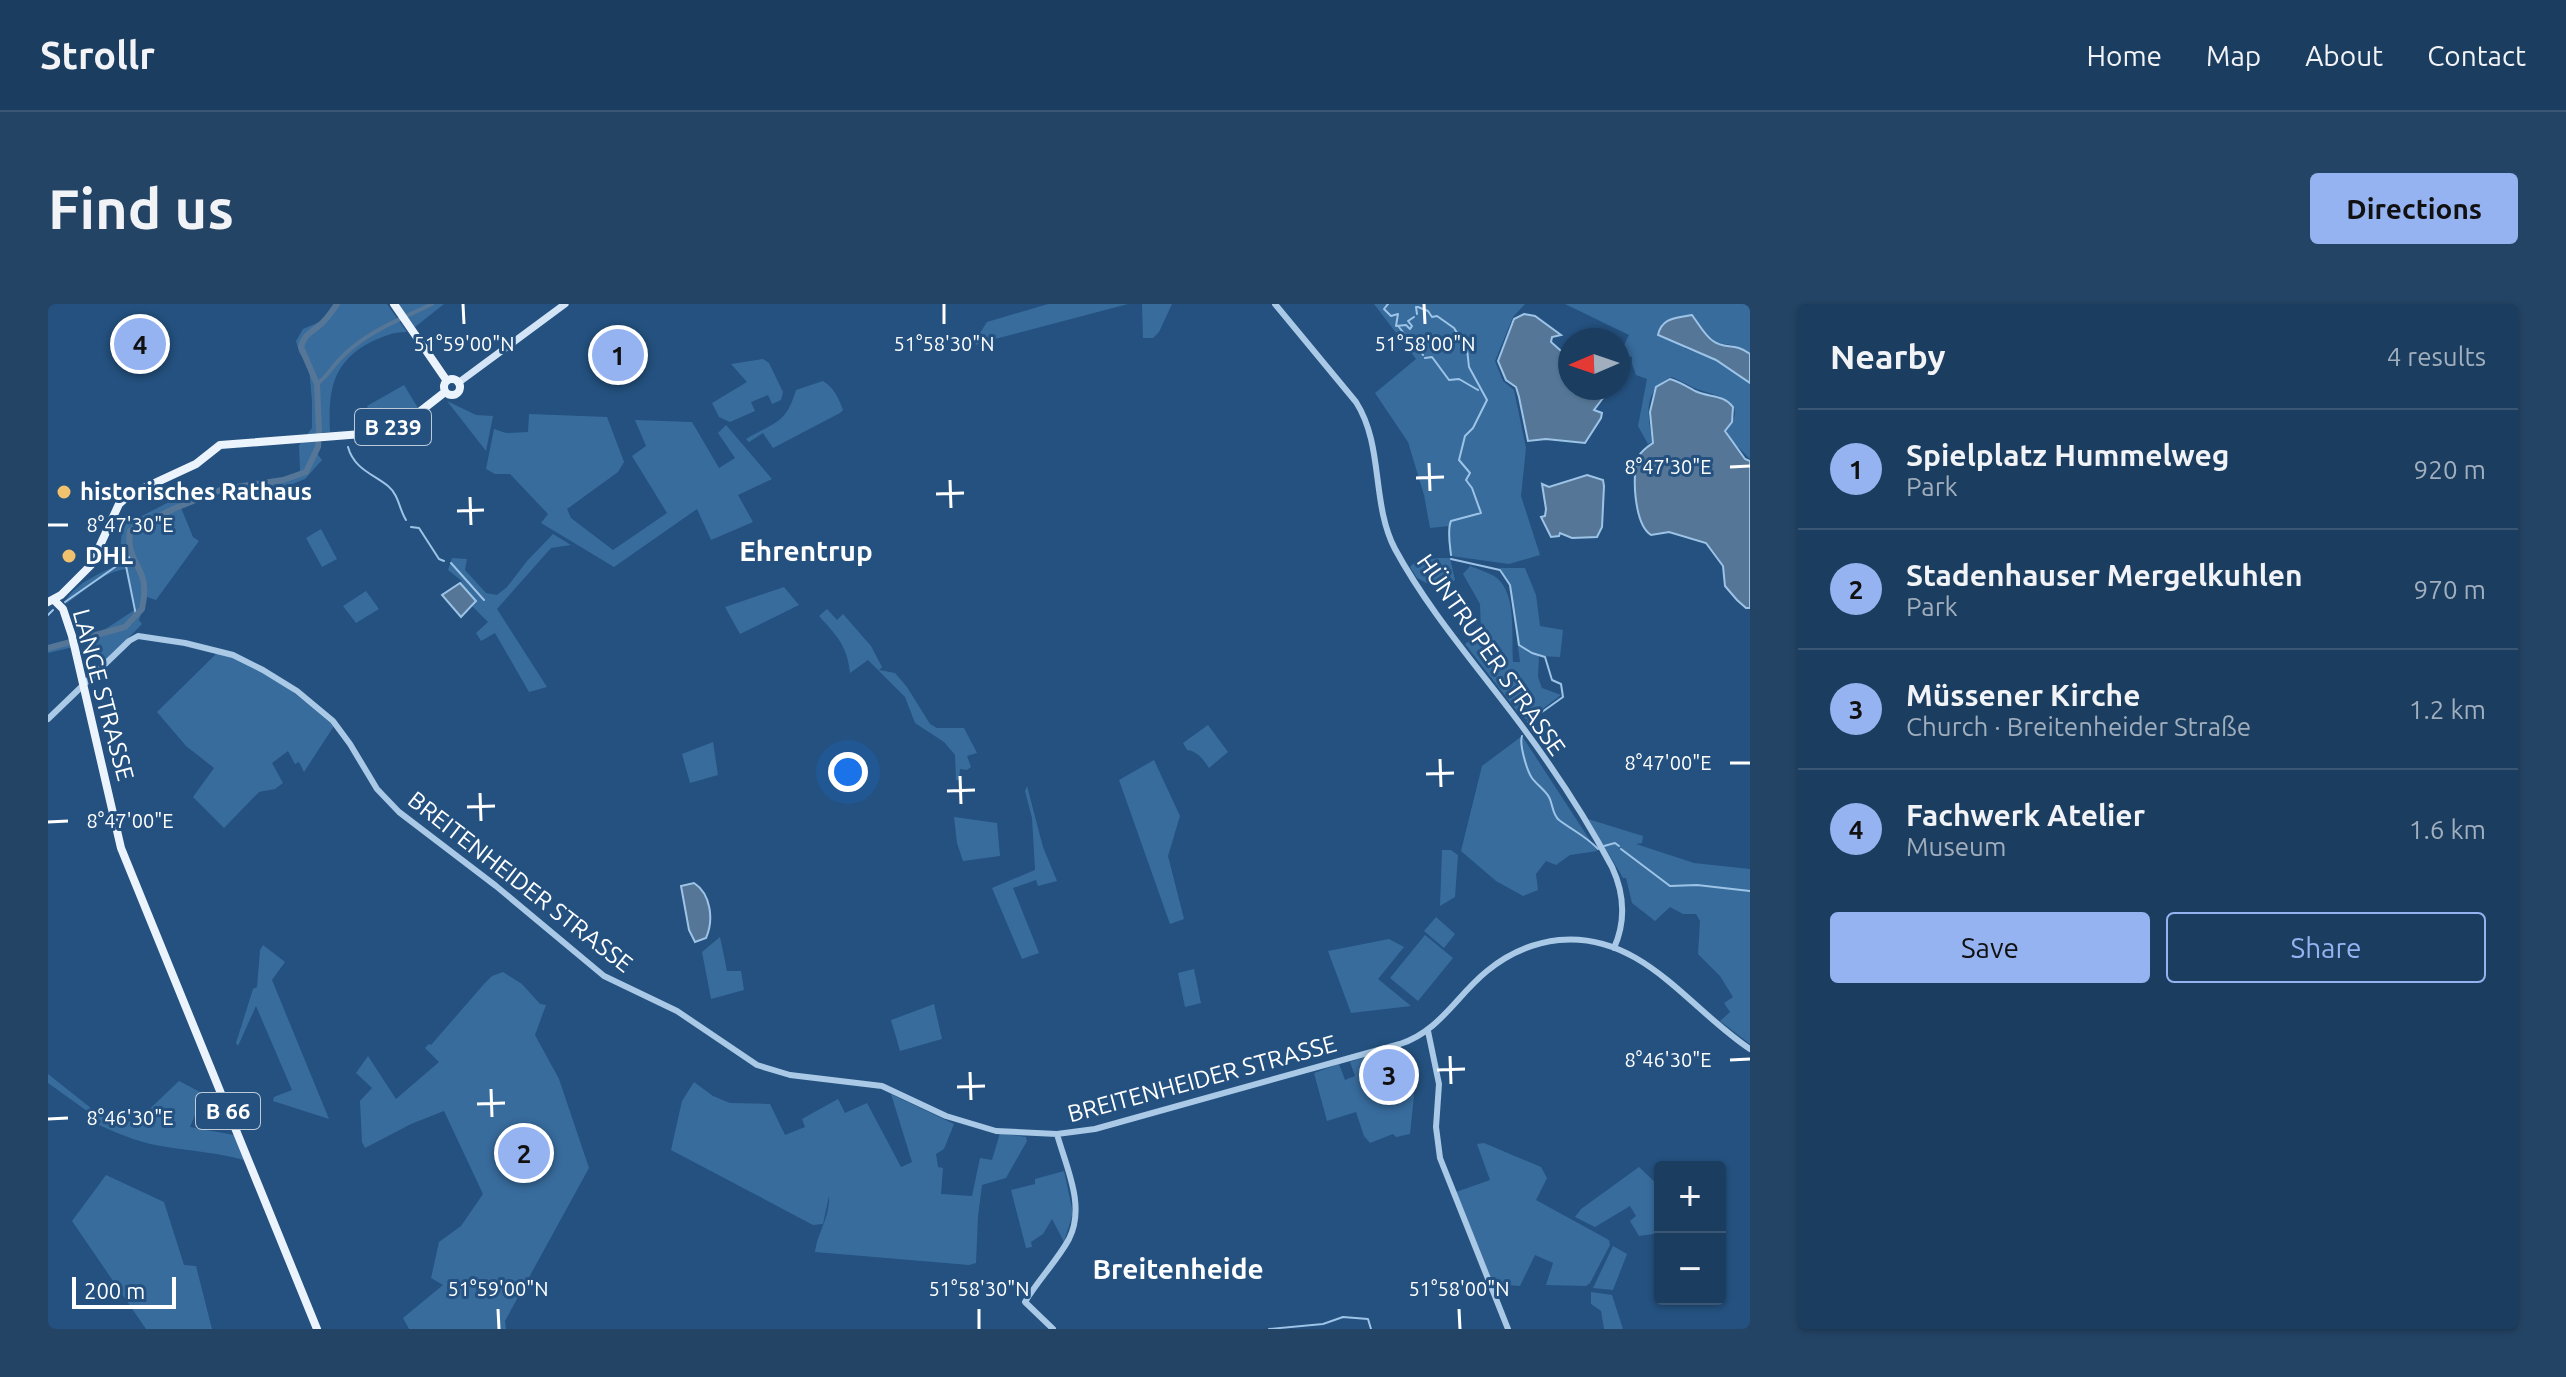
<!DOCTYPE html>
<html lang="en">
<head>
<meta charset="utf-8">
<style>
  :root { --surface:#1b3d5f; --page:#244465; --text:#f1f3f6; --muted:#a0aebd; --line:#395674; --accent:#95b2f1 }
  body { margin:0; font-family:Ubuntu,sans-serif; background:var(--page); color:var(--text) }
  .controls { position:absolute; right:24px; bottom:24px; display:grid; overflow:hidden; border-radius:8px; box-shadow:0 2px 6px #0004 }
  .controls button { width:72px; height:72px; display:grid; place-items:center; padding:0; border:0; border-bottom:2px solid var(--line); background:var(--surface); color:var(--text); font:40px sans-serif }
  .compass { position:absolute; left:1510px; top:24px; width:72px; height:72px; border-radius:50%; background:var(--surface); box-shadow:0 2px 6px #0004; rotate:268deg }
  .scale { position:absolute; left:24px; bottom:20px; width:104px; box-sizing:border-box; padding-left:8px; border:4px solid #fff; border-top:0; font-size:22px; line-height:28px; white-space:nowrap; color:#fff; -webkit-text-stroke:6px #24517f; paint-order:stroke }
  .you { position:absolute; left:800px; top:468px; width:28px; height:28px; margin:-20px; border:6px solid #fff; border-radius:50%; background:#1a73e8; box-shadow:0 0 0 12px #1a73e833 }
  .badge { display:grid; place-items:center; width:52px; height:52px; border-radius:50%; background:var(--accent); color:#111; font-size:26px; font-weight:700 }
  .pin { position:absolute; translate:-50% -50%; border:4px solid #fff; box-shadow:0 2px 8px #0006 }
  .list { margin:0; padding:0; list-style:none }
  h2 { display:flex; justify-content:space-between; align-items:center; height:104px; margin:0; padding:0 32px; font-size:34px }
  h2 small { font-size:26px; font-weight:400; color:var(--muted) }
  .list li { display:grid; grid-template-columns:52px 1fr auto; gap:24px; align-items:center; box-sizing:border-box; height:120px; padding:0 32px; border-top:2px solid var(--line) }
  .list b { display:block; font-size:30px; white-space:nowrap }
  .list p { margin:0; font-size:26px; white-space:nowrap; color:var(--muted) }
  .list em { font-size:26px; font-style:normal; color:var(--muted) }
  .actions { display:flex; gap:16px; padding:24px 32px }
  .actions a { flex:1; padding:18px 0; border:2px solid var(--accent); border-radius:8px; text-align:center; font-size:28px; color:var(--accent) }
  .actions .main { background:var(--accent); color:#111 }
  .map { position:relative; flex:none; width:1702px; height:1025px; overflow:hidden; border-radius:8px }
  header { display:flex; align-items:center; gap:48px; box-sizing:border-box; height:112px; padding:0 40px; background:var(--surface); border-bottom:2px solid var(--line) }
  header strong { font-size:38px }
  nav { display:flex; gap:44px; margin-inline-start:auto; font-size:28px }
  .intro { display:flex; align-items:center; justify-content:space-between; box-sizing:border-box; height:192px; padding:0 48px }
  h1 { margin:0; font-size:56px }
  .button { padding:20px 36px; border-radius:8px; background:var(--accent); color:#111; font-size:28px; font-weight:700 }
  main { display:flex; gap:48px; padding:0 48px }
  aside { flex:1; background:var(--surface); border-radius:8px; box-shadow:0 2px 6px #0004 }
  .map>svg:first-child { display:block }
  .green { fill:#386c9d }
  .water { fill:#557697; stroke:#9dc4e7; stroke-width:2 }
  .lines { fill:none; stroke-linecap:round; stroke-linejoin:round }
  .stream { stroke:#9dc4e7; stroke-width:2 }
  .canal { stroke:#557697; stroke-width:4 }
  .river { stroke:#557697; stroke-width:6 }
  .tertiary { stroke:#a9c9e6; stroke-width:6 }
  .secondary { stroke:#d3e4f6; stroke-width:7 }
  .primary { stroke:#ebf3fd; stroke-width:8 }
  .ticks { fill:none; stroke:#fff; stroke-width:3 }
  .poi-dot { fill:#f1c26d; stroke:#24517f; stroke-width:3 }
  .labels { text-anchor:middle; stroke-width:6; stroke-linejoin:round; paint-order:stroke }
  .shield { fill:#24517f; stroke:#bdcbd9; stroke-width:2 }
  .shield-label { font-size:22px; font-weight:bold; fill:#fff }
  .poi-label { font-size:24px; font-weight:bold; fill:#fff; stroke:#24517f; text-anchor:start }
  .street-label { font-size:24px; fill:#fff; stroke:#24517f }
  .quarter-label { font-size:28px; font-weight:bold; fill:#fff; stroke:#24517f }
  .ticks-label { font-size:20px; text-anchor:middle; fill:#fff; stroke:#24517f; stroke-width:6; stroke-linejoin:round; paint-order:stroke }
</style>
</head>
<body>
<header>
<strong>Strollr</strong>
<nav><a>Home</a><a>Map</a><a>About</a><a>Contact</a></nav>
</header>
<div class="intro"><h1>Find us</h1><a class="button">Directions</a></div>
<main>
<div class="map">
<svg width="1702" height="1025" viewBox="0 0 1702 1025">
  <rect width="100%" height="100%" fill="#24517f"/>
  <!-- green -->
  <path class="green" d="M287,0h52l20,28c-14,0 -23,4 -36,10 -39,20 -43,49 -41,90l-12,1 -2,19 6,8 -17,19 -50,20 -6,-14 34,-5 17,-9 -1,-26 13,-17v-27l-3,-33 -10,-16 -3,-11 7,-12 19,-8z
    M350,0h46l-29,23z
    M1000,0h80l-133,35 -1,-2 -18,8 -3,-9 7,-3 7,-11z
    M1094,0h30l-13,28 -6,6h-10z
    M1326,0h151l-12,13 -18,44 8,20 11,9 12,58 -5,48 19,59 -31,9 -58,-8 -2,-30 -19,2 -6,-33 -16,-53 -33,-49 41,-34z
    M1517,0h185v50c-19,-15 -44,-11 -66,-6l32,12 34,23v76l-16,-16 -8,-13c24,-28 -6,-33 -26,-40 -10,-3 -19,-10 -29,-13 -29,15 -23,36 -19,65l-4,2 -10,-18 9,-47 -11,-4 -4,-11v-7l-12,-4 9,-18z
    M715,55l6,4 14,29 -2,8 -9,4 -4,-9 -17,7 4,9 -25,11 -11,-5 -7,-14 35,-21 -16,-18z
    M775,77c11,7 15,16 20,29l-3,3 -67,35 -10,-15 -14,9 -3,-3c29,-17 40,-15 50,-49z
    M356,81l14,23 -23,14 -18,7 -10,-23z
    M399,97l29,14 17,1 -7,35z
    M481,110l78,3 17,45 -6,10 -51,37 4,9 42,32 54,-37 -35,-57 14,-10 -11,-26 57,2 27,46 16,-10 -17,-25 8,-8 46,54 -34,16 15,27 -42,18 -14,-31 -83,58 -73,-44 7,-9 -38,-40h-15l-9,-5 8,-40 12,4 22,-1z
    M129,194l16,39 6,4 -43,59 -9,-3 -8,23 3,4 -39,40 -9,-22 -46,11v-8l53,-13 35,-23 -9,-40c-24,2 -44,24 -63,36 7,-20 36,-32 54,-40 6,-14 -1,-27 8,-41z
    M273,225l16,30 -15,8 -16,-29z
    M505,230l18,11 -20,3 -54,61 50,78 -18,5 -34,-59 -14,8 -5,-8 12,-11 -16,-16 4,-5 -16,-18 2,-2 -14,-11 4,-12 15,1 -2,11 21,23 11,2 10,-8 20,-26z
    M1391,254h11l5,22 -14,11 -24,-13 -7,-11 6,-6z
    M1422,262c8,3 17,6 24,10 24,15 17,62 19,86h7l-10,-77 -10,-17h25l11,27 4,31 23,4 -3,27 -21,-1 -1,21 4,11 19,7 -33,25 -7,-4 -56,-72 16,-12 -1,-28 -17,-30z
    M736,283l15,18 -59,29 -15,-27z
    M318,287l13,18 -23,14 -13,-17z
    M779,305l10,11 6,-6 28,32 11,21 -3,3 16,3 12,14 23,37 7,4h27l13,25 -10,3 4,11 -4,3 -7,-1 -1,11h-3l-1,-25 -11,-13 -29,-19 -10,-26 -37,-37 -18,13c-3,-28 -13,-37 -31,-57z
    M169,349c46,11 82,43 117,73l-30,46 -5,-10 -4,2 -7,-13 -16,12 11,20 -8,6 -16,3 -35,36 -31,-31 21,-29 -28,-22 -29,-34z
    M1160,421l20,27 -19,16c-6,-9 -12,-17 -22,-18l-4,-7z
    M1474,432l75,115 -27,4 -14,10 -10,-4 -10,13 2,16 -15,6 -27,-15 -35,-30 21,-85z
    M665,438l5,33 -28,8 -8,-29z
    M1106,456l26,56 -12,40 16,63 -14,5 -51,-144z
    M979,482l16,61 14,34 -19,5 -2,-6 -23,8 26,65 -17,6 -30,-71 43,-18 -3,-52 -7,-27z
    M906,513l43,6 3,33 -37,5 -6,-18z
    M1540,515l55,17 -1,7 -6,1 58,19 56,6v175l-30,-23 10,-9 -6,-9 9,-6 -13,-21 -22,-22 2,-33 -4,-7h-13l-13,-7 -15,14 -23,-18 -6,-25h-3z
    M1394,546h9l7,5 -3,42 -15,9z
    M1388,613l19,17 -11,14 -20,-17z
    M1377,631l28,23 -35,43 -28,-23z
    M672,633l7,34h14l3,19 -33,9 -9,-47z
    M1341,635l15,8 -26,32 33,27 -60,7 -23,-62z
    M215,641l22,17 -13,18 57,139 -56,-18 1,-4 18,-7 -36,-84 -18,40 -2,-3 17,-54 4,-2 3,-37z
    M1146,665l7,34 -16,4 -7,-34z
    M455,668l19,12 18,20 6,1 -11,30 24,44 30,89 -84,153 1,8h-97l-6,-11 40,-33 -12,-7 8,-36 22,-16 22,-32 -39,-83 -33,13 -46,24 -3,-6 -2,-41 12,-13 -16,-15 12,-17 28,43 43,-37 -14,-14 4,-4 2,1 53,-61 8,-8z
    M886,700l8,35 -42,12 -9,-31z
    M1320,752l11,35 32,-9 3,14 -4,38 -14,3 -3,-3 -23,9 -6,-7 -8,-24 -29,9 -13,-48 25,-9 6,16 10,-4 -5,-14z
    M0,770l53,42 17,6 19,-1 42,-40 25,13 -14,33 44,8 10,25c-26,-7 -51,-9 -77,-13 -24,-3 -46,-12 -68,-22l2,-4 -53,-38z
    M646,778l19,14 17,7 40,1 15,31 20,-8 -3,-8 36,-20 7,14 22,-10 34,64 11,-5 -21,-68 63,30 -10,25 -8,5 2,13 5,1 -2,26 31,2 8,-38 12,2 8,-27 26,4 1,4 -21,37 -24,7 -4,31 -2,47 -7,2 -154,-13c3,-21 15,-34 14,-56l-6,28 -10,1 -142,-75 11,-49z
    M1436,839l57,24 6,11 -11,22 73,40 1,5 -20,38 -4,3 -40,-1 7,-22 -18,-8 -15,31 -27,-2 -37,-92 34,-12 -13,-36z
    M1591,863l21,20v46l-21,3 -9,-15 6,-5 -6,-10 -35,21 -20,-10 6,-8z
    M1016,867l9,42 -9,29 -12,-23 -9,15 -12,8 1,5 -6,1 -15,-58 24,-6v-5z
    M58,871l58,27 20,63 12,1 16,63h-66l-74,-108z
    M1565,942l14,8 -14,36 -20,-2z
    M1543,988l21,3 11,34h-19l-3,-18 -10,-7z"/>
  <!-- water -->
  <path class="water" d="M1476,10l11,2 26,19 -9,2 -1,5 19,17v29h29l7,6 -12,16 8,3 -1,5 -16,25 -39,-4 -18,2 -9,-44 -3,-10 -10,-7 -8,-19 16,-42z
    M1644,11c6,8 13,21 21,26 12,9 22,1 37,13v29l-34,-23 -58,-25c4,-18 19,-17 34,-20z
    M1622,75c10,3 16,7 25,12 15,7 28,3 38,16l-1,15 -7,9 20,28 5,2v147h-4l-9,-8 -12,-14 -2,-20 -17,-23 -37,-11 -18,3c-17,-11 -20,-63 -12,-79 3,-6 8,-9 14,-13l-3,-31 6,-25z
    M1539,171l16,5 1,6 -2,41 -5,10 -25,1 -12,-5 -1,3 -8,1 -10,-20 4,-1 1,-7 -4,-25 7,3z
    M412,279l16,18 -15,16 -19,-22z
    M646,579c17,11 20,37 12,55l-11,4 -6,-12 -8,-44z"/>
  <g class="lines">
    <!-- stream -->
    <path class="stream" d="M1340,0l-4,5 7,7 7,-2 -2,12 10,-1 4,4 2,-3 -4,-5 6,-4
      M1369,10l-1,-7h2l10,4 4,6 5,-1 17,12 13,21 2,18 18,33 -14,28 -8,8 -6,24 11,13 -4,7 6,8 9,25 -30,8c-4,9 -1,25 0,34
      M1351,23l6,8h5l13,20
      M1377,54l7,-1 17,23 10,-1 19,11
      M300,143c6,22 25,27 40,39 11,9 11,23 18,34
      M363,223l8,1 20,31 5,2
      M82,253l-4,9 10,49
      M1403,255l49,11 10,15 9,60 13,8 13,4 7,23 9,4 2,13 -35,25
      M403,259l33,37
      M17,298l66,-46
      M0,311l5,-5
      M1474,432c-3,8 5,35 10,42 5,7 12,11 17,19 4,7 3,17 10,23 13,10 27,16 39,29
      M1556,542l11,-3 4,3
      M1573,545l49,37 27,-1 53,6
      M1221,1025l54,-5 20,-7 25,2 3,10"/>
    <!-- canal -->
    <path class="canal" d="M269,80c11,-8 16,-19 26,-28 25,-25 58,-37 89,-52"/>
    <!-- river -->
    <path class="river" d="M0,344l77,-21 17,-18c2,-11 4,-22 0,-33 -7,-17 -15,-25 -12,-45l43,-22 50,-20 60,-9 23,-8 12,-25 1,-16 -2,-47 -16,-37c3,-14 14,-16 23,-26 5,-5 9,-11 13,-17"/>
    <!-- tertiary -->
    <path class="tertiary" d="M1227,0l81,98c28,44 15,101 39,147 32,59 76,110 117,164 35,46 73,103 100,154 12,26 14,54 2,81
      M0,415l81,-78 9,-5 47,7 48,12 30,15 34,21 36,30 17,23 27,45 22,23 97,74 108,90 73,35 80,54 33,10 92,11 64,30 50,15 61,3 38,-5 305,-85c40,-13 56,-48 87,-73 22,-18 45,-28 72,-31 83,-8 130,69 191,109
      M1380,727l11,53 -3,43 4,31 68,171
      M1005,1025l-28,-27c13,-22 32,-41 44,-63 17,-33 -3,-72 -12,-105"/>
    <!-- secondary -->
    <path class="secondary" d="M410,79l107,-79"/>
    <!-- primary -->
    <path class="primary" d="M346,0l53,77
      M396 83a8 8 0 1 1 16 0a8 8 0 1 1-16 0Z
      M6,296l9,9 9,27 49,212 196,481
      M0,298l13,-7 30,-30 28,-61 10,-9 67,-31 24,-19 155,-12 38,-16 32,-25"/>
  </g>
  <!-- ticks -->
  <path class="ticks" d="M415,0l1,20M896,0v20M1376,0l1,20M1381,159l1,28M1682,163l20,-1M1368,174l28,-1M902,176l1,28M888,190l28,-1M422,193l1,28M409,207l27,-1M0,221h20M1392,455l1,28M1682,459h20M1378,470l28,-1M912,472l1,28M899,487l28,-1M432,489l1,28M419,503l28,-1M0,518l20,-1M1402,752l1,28M1682,756l20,-1M1389,766l28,-1M922,768l1,28M909,783l28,-1M443,785l1,28M429,800l28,-1M0,815l20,-1M450,1005l1,20M931,1005v20M1411,1005l1,20"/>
  <!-- markers -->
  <g class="poi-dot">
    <circle cx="16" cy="188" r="8"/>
    <circle cx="21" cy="252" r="8"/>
  </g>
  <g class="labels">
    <!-- shield labels -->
    <g class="shield">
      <rect x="307" y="105" width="76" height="36" rx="6"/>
      <rect x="148" y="789" width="64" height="36" rx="6"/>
    </g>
    <g class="shield-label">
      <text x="345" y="131">B 239</text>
      <text x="180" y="815">B 66</text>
    </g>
    <!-- poi labels -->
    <g class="poi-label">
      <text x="32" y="196">historisches Rathaus</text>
      <text x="37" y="260">DHL</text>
    </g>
    <!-- street labels -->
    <g class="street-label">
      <text transform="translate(1443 351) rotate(55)" y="8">HÜNTRUPER STRASSE</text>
      <text transform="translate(55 391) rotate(75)" y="8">LANGE STRASSE</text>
      <text transform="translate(472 578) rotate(38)" y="8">BREITENHEIDER STRASSE</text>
      <text transform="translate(1154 775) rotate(-15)" y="8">BREITENHEIDER STRASSE</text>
    </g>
    <!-- quarter labels -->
    <g class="quarter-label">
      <text x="758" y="257">Ehrentrup</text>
      <text x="1130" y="975">Breitenheide</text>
    </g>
  </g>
  <g class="ticks-label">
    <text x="416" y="47">51°59'00"N</text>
    <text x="896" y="47">51°58'30"N</text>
    <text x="1377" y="47">51°58'00"N</text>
    <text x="1620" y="170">8°47'30"E</text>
    <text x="82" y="228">8°47'30"E</text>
    <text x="1620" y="466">8°47'00"E</text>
    <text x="82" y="524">8°47'00"E</text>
    <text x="1620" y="763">8°46'30"E</text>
    <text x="82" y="821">8°46'30"E</text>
    <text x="450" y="992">51°59'00"N</text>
    <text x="931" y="992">51°58'30"N</text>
    <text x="1411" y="992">51°58'00"N</text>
  </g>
</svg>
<div class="controls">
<button>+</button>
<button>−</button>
</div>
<svg class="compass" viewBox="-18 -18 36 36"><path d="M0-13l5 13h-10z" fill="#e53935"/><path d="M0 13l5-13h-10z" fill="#a0aebd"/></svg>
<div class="scale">200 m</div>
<div class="you"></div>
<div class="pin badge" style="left:570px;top:51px">1</div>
<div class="pin badge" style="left:476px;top:849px">2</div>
<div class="pin badge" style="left:1341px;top:771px">3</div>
<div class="pin badge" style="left:92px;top:40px">4</div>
</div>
<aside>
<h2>Nearby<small>4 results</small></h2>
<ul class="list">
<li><span class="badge">1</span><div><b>Spielplatz Hummelweg</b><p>Park</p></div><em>920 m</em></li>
<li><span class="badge">2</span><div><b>Stadenhauser Mergelkuhlen</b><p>Park</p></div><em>970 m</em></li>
<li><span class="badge">3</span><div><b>Müssener Kirche</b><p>Church · Breitenheider Straße</p></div><em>1.2 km</em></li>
<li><span class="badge">4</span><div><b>Fachwerk Atelier</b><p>Museum</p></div><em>1.6 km</em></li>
</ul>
<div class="actions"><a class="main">Save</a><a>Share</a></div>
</aside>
</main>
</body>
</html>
